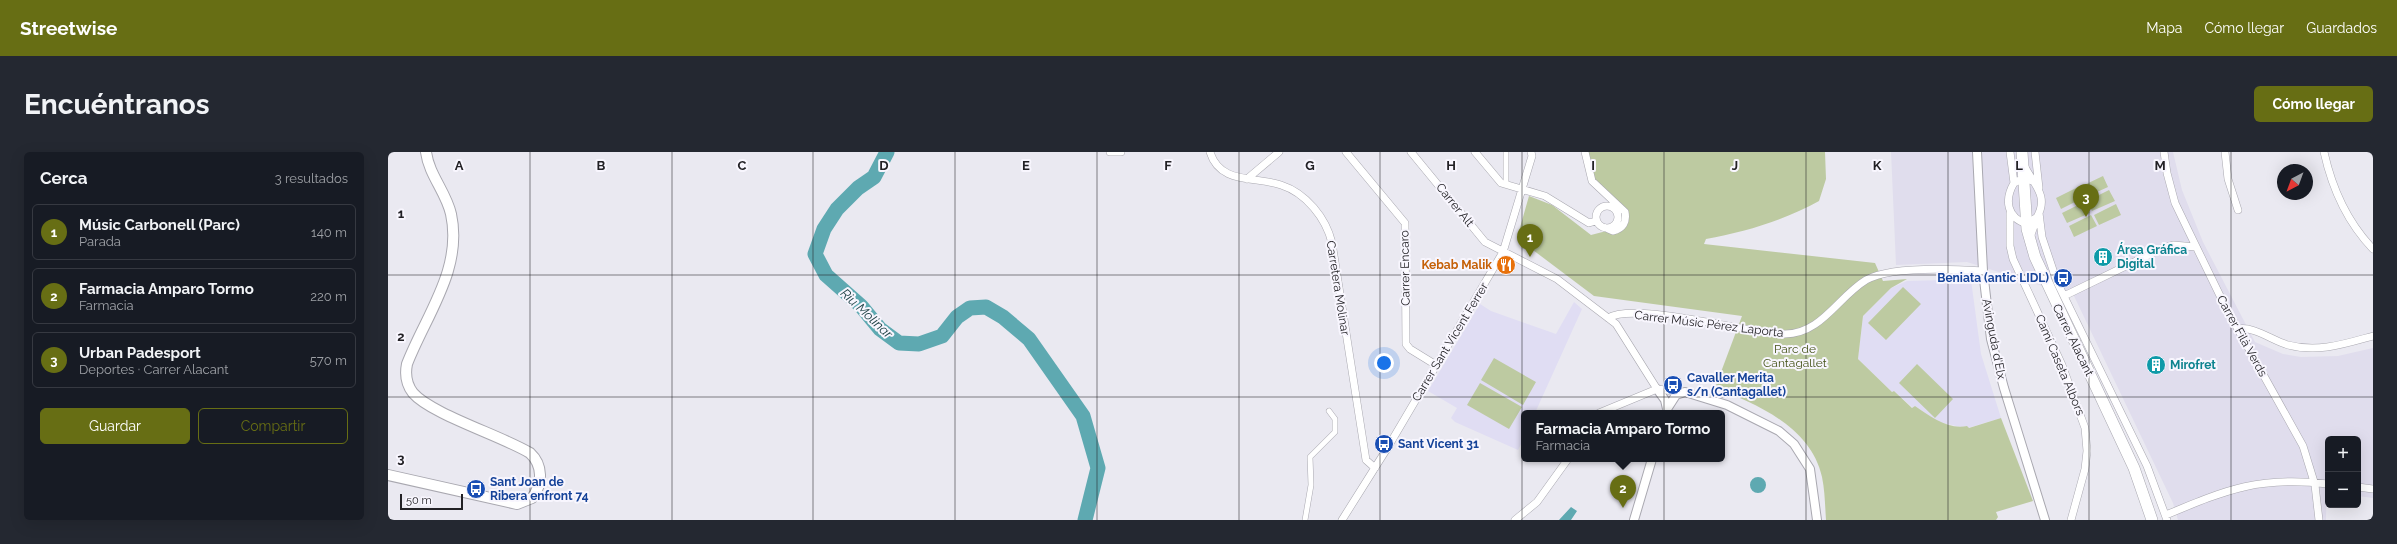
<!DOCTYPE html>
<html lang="es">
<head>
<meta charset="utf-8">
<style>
  :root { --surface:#171b24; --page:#242831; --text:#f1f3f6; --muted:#9ea1a6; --line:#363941; --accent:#676e14 }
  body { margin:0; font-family:Raleway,sans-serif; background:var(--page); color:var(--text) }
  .controls { position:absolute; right:12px; bottom:12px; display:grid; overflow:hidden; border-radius:6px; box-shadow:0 4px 16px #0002 }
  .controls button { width:36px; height:36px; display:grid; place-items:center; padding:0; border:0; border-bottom:1px solid var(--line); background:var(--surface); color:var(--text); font:20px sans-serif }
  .compass { position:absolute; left:1889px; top:12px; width:36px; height:36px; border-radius:50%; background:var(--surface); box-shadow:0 4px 16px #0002; rotate:221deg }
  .scale { position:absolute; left:12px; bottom:10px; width:63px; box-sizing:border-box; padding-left:4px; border:2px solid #222125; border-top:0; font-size:11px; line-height:14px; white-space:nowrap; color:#222125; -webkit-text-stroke:3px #f8f6fe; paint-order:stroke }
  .you { position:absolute; left:996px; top:211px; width:14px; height:14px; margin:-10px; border:3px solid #fff; border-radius:50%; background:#1a73e8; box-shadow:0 0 0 6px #1a73e833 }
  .badge { display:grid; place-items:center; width:26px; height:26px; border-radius:50%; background:var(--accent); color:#fff; font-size:13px; font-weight:700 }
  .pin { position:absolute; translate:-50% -33px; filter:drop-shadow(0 1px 2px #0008) }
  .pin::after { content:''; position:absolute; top:21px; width:14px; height:12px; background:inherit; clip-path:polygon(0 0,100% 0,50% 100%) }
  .popup { position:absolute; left:1133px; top:258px; width:204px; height:52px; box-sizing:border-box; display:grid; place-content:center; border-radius:6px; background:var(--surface); filter:drop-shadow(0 1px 3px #0005); font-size:13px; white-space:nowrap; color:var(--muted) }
  .popup b { font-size:15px; color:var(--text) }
  .popup::after { content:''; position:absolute; left:50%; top:100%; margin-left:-8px; border:8px solid transparent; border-top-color:var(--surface) }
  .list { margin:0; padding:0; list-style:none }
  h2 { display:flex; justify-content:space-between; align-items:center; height:52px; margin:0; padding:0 16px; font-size:17px }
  h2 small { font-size:13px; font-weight:400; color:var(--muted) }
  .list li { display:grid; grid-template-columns:26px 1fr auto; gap:12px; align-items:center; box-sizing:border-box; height:56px; margin:0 8px 8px; padding:0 8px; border:1px solid var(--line); border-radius:6px }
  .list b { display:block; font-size:15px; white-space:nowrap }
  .list p { margin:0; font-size:13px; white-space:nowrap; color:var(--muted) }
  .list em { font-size:13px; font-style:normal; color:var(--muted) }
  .actions { display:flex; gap:8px; padding:12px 16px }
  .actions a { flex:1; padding:9px 0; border:1px solid var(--accent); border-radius:6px; text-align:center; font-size:14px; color:var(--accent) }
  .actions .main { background:var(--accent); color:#fff }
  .map { position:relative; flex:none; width:1985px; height:368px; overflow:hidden; border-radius:6px }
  header { display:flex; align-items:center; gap:24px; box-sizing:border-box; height:56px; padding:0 20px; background:var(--accent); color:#fff }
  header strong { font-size:19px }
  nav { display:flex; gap:22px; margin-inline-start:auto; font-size:14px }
  .intro { display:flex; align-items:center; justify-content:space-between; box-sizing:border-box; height:96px; padding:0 24px }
  h1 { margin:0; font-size:28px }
  .button { padding:10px 18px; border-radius:6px; background:var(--accent); color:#fff; font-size:14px; font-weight:700 }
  main { display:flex; gap:24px; padding:0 24px }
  aside { flex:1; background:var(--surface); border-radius:6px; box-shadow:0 4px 16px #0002 }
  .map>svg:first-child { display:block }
  .built { fill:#e0dded }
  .education { fill:#e0ddf3 }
  .green { fill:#bdcaa1 }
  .water { fill:#5ea9b1 }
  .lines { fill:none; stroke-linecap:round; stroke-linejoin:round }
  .river { stroke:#5ea9b1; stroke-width:15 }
  .pedestrian-casing { stroke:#a9a8b0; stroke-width:6 }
  .minor-casing { stroke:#a9a8b0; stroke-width:8 }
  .tertiary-casing { stroke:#a9a8b0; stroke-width:10 }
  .secondary-casing { stroke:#a9a8b0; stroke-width:12 }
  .primary-casing { stroke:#a9a8b0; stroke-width:12 }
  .pedestrian { stroke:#fff; stroke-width:5 }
  .minor { stroke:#fff; stroke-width:7 }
  .tertiary { stroke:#fff; stroke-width:8 }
  .secondary { stroke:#fff; stroke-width:10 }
  .primary { stroke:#fff; stroke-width:11 }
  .grid { fill:none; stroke:#222125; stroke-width:1; stroke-opacity:0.55 }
  .labels { text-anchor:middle; stroke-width:4; stroke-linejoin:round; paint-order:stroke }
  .street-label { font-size:12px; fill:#222125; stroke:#f8f6fe }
  .culture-label { font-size:12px; font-weight:bold; fill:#0d838f; stroke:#f8f6fe; text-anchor:start }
  .food-label { font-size:12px; font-weight:bold; fill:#c56008; stroke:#f8f6fe; text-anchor:end }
  .transit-label { font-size:12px; font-weight:bold; fill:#164399; stroke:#f8f6fe; text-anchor:start }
  .park-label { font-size:12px; fill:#455318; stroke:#f8f6fe }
  .water-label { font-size:13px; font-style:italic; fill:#204448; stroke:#f8f6fe }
  .grid-label { font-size:13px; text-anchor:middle; font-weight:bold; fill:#222125; stroke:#f8f6fe; stroke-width:4; stroke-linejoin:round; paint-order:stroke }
</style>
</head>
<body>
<header>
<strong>Streetwise</strong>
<nav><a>Mapa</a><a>Cómo llegar</a><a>Guardados</a></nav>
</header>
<div class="intro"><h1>Encuéntranos</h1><a class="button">Cómo llegar</a></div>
<main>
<aside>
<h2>Cerca<small>3 resultados</small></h2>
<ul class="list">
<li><span class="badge">1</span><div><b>Músic Carbonell (Parc)</b><p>Parada</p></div><em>140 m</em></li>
<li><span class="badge">2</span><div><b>Farmacia Amparo Tormo</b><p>Farmacia</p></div><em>220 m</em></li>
<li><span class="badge">3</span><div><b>Urban Padesport</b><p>Deportes · Carrer Alacant</p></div><em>570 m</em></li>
</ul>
<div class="actions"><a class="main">Guardar</a><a>Compartir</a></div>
</aside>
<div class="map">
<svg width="1985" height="368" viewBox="0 0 1985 368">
  <rect width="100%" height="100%" fill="#eae9f1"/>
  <!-- built -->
  <path class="built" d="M1503,0h282l9,38 21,52 52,100 28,12 18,3 37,-1 35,-8v150l-15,-2v-57h-30l-2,81h-148l-5,-17 -99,-207 -107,-34 -71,3z"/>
  <!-- education -->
  <path class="education" d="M1558,125h21l4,3 10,74 20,64 -33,10 -1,-2 -6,1 -23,-5 -23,-16 -2,2 -19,-17 -2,1 -34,-33 5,-43 28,-28 16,-7 38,-1z
    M1186,150l8,7 -47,104h-11v25l-6,12 -63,-28 -4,-4 6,-10 -29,-17 52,-87 11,7 65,23z"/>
  <!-- green -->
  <path class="green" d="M1200,0h237l1,27 -7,22c-34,19 -74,31 -113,38l-2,5 171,19 8,18 24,-2 -16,9 -28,28 -5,43 34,33 2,-1 18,17 3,-2c15,10 33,24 52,20l2,2 32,-10 32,83 -37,11 2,5 -2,3h-170c-1,-14 -1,-29 -4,-43 -11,-50 -65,-73 -107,-89l27,-72 -148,-20 -77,-58 12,-42 23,9 39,30 27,-7 4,-6 -1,-10 -24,-23z
    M1715,24l5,11 -22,10 -6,-10z
    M1690,35l5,11 -22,11 -5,-11z
    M1721,38l6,11 -23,10 -5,-10z
    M1696,50l6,11 -23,10 -5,-10z
    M1728,52l5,11 -22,10 -5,-10z
    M1703,63l6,11 -23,11 -5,-11z
    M1515,135l18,17 -35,36 -18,-17z
    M1106,206l42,24 -13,23 -42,-25z
    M1529,212l36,35 -18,19 -36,-35z
    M1092,231l42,24 -13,22 -42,-24z"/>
  <!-- water -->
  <path class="water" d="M1362 333a8 8 0 1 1 16 0a8 8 0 1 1-16 0Z
    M1183,355l6,4 -6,9h-12z"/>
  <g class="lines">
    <!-- river -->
    <path class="river" d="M499,0l-13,25 -16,11 -21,21 -13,20 -9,25 11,21 35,31 19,23 19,14 20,1 23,-8 15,-19 13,-9 16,-1 17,10 26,22 54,77 15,52 -13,52"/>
    <!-- pedestrian casing -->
    <g class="pedestrian-casing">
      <path id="pedestrian" d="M1118,0v32
        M917,368l6,-35 -1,-28 25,-25v-13l-6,-8"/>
    </g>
    <!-- minor casing -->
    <g class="minor-casing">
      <path id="minor" d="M722,0h11
        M822,0c10,33 46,24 71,33 25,8 45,33 51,58l34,217 9,8
        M958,0l59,71 1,121 4,5 26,16
        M1023,0l74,90 72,37 59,45 41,65
        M1087,0l26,31 44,13 44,27 7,-2
        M1197,0l7,29 33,31c2,10 -2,17 -12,19l-7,-3
        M1622,0l4,31
        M1647,0l4,36
        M1776,0l3,21 8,30 14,29 36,74 78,140 12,39 4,35
        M1837,0l3,27 10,31
        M1936,0c8,36 23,70 49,97
        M1637,15c9,18 24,29 12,50l-10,7c-20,-6 -23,-24 -13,-41l10,-5 8,3
        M859,27l32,-27
        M1208 65a11 11 0 1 1 22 0a11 11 0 1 1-22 0Z
        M1622,61v33l3,13 49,106 23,63 2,23 -2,18 -14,51
        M1651,61l3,24 15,45 90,184 20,54
        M1641,88l8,-22
        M1676,144l99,-48 10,-3 23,2
        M1220,166c27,-17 140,16 177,16 36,0 53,-37 81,-54 25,-14 88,-11 117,-9
        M1850,177c16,-3 35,12 50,16 30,8 56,-1 85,-9
        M1269,237l25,3
        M1211,261l58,-24
        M1970,335l15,2
        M1778,363c62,-26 94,-39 162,-31
        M954,368l46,-73 115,-195 29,-96 -1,-4
        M1127,368l22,-18 31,-43"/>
    </g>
    <!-- tertiary casing -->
    <g class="tertiary-casing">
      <path id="tertiary" d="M1589,0l6,119 8,68 13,49 41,132
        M1269,237l8,11 2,9
        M1279,257l9,-14 9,-3 42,13 52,26 15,13 16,25 7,51
        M1246,368l18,-61"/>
    </g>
    <!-- secondary casing -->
    <g class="secondary-casing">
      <path id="secondary" d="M0,323l129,29 15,-6c11,-14 11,-33 -2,-45 -28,-17 -99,-39 -117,-60 -7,-9 -8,-19 -6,-29 19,-49 56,-95 44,-150 -5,-22 -22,-39 -25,-62"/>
    </g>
    <!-- primary casing -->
    <g class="primary-casing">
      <path id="primary" d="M1634,0l5,77 8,28 99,211 18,52"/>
    </g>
    <!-- pedestrian -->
    <use href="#pedestrian" class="pedestrian"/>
    <!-- minor -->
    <use href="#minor" class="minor"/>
    <!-- tertiary -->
    <use href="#tertiary" class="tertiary"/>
    <!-- secondary -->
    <use href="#secondary" class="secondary"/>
    <!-- primary -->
    <use href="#primary" class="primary"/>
  </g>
  <!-- grid -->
  <path class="grid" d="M142,0v368M284,0v368M425,0v368M567,0v368M709,0v368M851,0v368M992,0v368M1134,0v368M1276,0v368M1418,0v368M1560,0v368M1701,0v368M1843,0v368M0,123h1985M0,245h1985"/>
  <!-- icons -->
  <defs>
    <g id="building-disc" transform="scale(1)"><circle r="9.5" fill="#0f9aa8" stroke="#f8f6fe"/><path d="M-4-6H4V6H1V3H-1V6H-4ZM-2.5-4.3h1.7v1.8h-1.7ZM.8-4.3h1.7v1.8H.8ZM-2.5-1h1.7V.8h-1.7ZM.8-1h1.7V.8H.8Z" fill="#fff"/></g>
    <g id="restaurant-disc" transform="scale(1)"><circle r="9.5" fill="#e8710a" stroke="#f8f6fe"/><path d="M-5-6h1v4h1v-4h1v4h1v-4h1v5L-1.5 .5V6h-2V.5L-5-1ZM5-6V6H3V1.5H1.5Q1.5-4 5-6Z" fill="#fff"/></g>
    <g id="bus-disc" transform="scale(1)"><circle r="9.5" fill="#1a4fb4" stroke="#f8f6fe"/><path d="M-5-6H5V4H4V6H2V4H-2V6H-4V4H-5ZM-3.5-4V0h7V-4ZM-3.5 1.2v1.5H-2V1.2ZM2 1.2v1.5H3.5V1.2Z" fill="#fff"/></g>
  </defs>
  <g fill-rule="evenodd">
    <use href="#building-disc" x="1715" y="105"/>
    <use href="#restaurant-disc" x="1118" y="113"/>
    <use href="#bus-disc" x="1675" y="126"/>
    <use href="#building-disc" x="1768" y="213"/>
    <use href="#bus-disc" x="1285" y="233"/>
    <use href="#bus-disc" x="996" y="292"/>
    <use href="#bus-disc" x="88" y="337"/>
  </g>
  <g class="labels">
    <!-- street labels -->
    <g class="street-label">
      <text transform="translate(1067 53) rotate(51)" y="4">Carrer Alt</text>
      <text transform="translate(1017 116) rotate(-91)" y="4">Carrer Encaro</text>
      <text transform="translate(950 136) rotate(81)" y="4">Carretera Molinar</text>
      <text transform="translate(1321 172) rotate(7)" y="4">Carrer Músic Pérez Laporta</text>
      <text transform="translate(1854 184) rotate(61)" y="4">Carrer Filà Verds</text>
      <text transform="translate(1606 187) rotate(79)" y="4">Avinguda d'Elx</text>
      <text transform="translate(1685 188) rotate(64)" y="4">Carrer Alacant</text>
      <text transform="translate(1062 190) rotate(-59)" y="4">Carrer Sant Vicent Ferrer</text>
      <text transform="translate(1672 213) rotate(67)" y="4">Camí Caseta Albors</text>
    </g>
    <!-- culture labels -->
    <g class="culture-label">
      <text x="1729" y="102">Área Gráfica<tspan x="1729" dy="14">Digital</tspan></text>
      <text x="1782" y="217">Mirofret</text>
    </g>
    <!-- food labels -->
    <g class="food-label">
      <text x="1104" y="117">Kebab Malik</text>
    </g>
    <!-- transit labels -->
    <g class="transit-label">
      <text x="1661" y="130" text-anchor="end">Beniata (antic LIDL)</text>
      <text x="1299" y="230">Cavaller Merita<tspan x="1299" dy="14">s/n (Cantagallet)</tspan></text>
      <text x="1010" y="296">Sant Vicent 31</text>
      <text x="102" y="334">Sant Joan de<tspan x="102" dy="14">Ribera enfront 74</tspan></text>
    </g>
    <!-- park labels -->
    <g class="park-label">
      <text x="1407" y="201">Parc de<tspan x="1407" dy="14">Cantagallet</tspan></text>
    </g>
    <!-- water labels -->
    <g class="water-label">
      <text transform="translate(479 161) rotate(43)" y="5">Riu Molinar</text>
    </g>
  </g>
  <g class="grid-label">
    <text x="71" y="18">A</text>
    <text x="213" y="18">B</text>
    <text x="354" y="18">C</text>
    <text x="496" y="18">D</text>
    <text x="638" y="18">E</text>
    <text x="780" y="18">F</text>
    <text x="922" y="18">G</text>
    <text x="1063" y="18">H</text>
    <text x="1205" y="18">I</text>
    <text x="1347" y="18">J</text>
    <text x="1489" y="18">K</text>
    <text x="1631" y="18">L</text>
    <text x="1772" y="18">M</text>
    <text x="13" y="66">1</text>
    <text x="13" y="189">2</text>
    <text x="13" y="311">3</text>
  </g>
</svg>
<div class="controls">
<button>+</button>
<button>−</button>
</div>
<svg class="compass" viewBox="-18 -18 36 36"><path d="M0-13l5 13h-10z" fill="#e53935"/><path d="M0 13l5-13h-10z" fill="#9ea1a6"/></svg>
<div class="scale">50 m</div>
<div class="you"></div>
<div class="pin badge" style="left:1142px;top:105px">1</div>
<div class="pin badge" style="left:1235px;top:356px">2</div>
<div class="popup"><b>Farmacia Amparo Tormo</b>Farmacia</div>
<div class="pin badge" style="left:1698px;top:65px">3</div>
</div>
</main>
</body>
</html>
